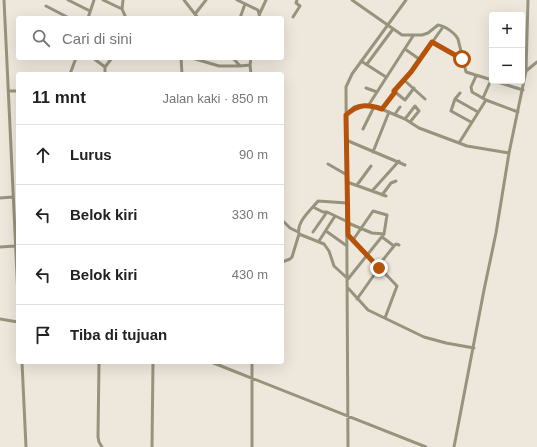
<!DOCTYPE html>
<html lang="id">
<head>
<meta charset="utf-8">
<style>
  :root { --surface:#fff; --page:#f6f6f6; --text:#222; --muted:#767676; --line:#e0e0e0 }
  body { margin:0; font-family:Arial,sans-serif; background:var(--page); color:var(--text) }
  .controls { position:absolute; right:12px; top:12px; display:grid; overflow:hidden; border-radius:4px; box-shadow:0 4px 16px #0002 }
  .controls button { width:36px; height:36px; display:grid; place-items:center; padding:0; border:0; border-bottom:1px solid var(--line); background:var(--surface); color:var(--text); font:20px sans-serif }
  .stop { position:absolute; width:12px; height:12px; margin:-9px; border:3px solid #b45309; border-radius:50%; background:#fff }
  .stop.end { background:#b45309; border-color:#fff; box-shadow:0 1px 4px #0008 }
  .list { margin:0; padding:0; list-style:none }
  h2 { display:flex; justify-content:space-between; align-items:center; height:52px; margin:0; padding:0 16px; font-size:17px }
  h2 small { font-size:13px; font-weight:400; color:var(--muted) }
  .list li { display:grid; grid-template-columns:26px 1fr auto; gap:12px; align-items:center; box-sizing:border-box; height:60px; padding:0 16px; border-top:1px solid var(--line) }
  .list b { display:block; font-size:15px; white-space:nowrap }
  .list em { font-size:13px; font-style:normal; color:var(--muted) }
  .icon { flex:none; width:22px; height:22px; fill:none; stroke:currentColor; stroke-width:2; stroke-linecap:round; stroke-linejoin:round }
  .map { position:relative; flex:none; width:537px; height:447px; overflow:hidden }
  .search { position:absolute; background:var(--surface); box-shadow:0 4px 16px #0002; left:16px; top:16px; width:268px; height:44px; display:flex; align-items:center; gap:10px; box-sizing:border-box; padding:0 14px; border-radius:4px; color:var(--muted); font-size:15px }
  .panel { position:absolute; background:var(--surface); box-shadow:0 4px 16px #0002; left:16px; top:72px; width:268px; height:292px; border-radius:4px }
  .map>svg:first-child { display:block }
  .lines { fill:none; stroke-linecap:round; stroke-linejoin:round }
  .minor { stroke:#96947d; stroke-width:3 }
  .route { stroke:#b45309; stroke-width:5 }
</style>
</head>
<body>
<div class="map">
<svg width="537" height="447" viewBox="0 0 537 447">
  <rect width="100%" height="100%" fill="#eee7dc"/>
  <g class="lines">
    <!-- minor -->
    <path class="minor" d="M4,0l14,296
      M68,0l22,11
      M103,0l19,9
      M123,0l-1,9 4,9
      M184,0l14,18
      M237,0l21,10 2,8
      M352,0l50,35h20l6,-2 10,-8c7,1 17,8 20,14l8,33 26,8
      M46,6l23,12
      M260,13l6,-13
      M195,14l11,-14
      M293,17l7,-11 -4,-3 1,-3
      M88,18l6,-18
      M240,18l5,-14
      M432,42l30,17
      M405,49l14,10
      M93,58l12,9
      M181,58l1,16
      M192,58l27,8h21
      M233,58l7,8 10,-1
      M361,61l25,16
      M367,64l26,-35
      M526,71l11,-9
      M70,74l6,-16
      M105,74v-7l7,-9
      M251,74l-1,-9 1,-7
      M476,76l-5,11 1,5 14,8 32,12
      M404,80l21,19
      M494,81l29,9
      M366,88l11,4
      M8,91h10
      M395,92l10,8 9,-12
      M460,93l-5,6 -4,12 20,11
      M483,98l8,-18
      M455,99l23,13
      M368,106l45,-70
      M382,109l13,-17 -1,-2 17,-18 32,-45
      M395,114l5,-7
      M346,115l8,-8 4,-1h10l11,2 26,11 14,9 48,18 42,7
      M405,119l10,-13 4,5 -9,11
      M363,129l11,-22
      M346,140l59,25
      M459,143l27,-43
      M373,152l16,-40
      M328,164l19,11
      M347,182l39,14
      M357,185l14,-19
      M372,191l27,-30
      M382,195l9,-12 5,-2
      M0,198l13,-1
      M313,207l10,5h4l21,10
      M282,220l8,8 8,4
      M348,223l24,10 12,1
      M326,231l21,15
      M313,232l14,-20
      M299,234c-3,-12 12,-24 19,-33l29,2
      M348,235l49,51 -12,32
      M382,237l12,9
      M319,241l16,-25
      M0,247l15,-1
      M282,262l8,-3 2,-2 7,-23 25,10 5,7 5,15 13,12
      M378,266l16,-20 2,-2 3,1
      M348,279l36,-45 3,-19 -14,-4 -20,29
      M348,288l20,22 56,27 22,6 28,5
      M357,299l22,-31
      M0,319l18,3
      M22,362l4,85
      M99,362l-1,75 1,5 3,5
      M211,362l215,85
      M252,362v85
      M152,447l1,-85
      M348,447l-2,-360 6,-13 54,-74
      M454,447l30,-157 12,-57 13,-80 17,-82 2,-71"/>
  </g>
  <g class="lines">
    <!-- route -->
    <path class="route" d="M379,268l-31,-33 -2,-120c12,-11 20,-11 36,-6l13,-17 -1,-1 17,-19 21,-30 30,17"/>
  </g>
</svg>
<div class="controls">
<button>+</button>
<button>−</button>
</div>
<div class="stop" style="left:462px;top:59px"></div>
<div class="stop end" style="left:379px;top:268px"></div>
<div class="search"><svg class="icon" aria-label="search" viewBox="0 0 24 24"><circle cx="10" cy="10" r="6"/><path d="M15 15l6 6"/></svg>Cari di sini</div>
<section class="panel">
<h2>11 mnt<small>Jalan kaki · 850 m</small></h2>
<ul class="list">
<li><svg class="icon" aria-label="ahead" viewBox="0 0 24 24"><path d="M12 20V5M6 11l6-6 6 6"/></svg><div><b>Lurus</b></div><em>90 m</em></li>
<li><svg class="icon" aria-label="left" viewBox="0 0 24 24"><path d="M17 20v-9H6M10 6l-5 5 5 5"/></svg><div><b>Belok kiri</b></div><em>330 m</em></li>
<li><svg class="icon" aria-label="left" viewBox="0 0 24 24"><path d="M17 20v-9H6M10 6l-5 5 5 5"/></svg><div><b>Belok kiri</b></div><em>430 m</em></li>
<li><svg class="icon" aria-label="arrive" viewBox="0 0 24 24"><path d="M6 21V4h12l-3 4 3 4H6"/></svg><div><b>Tiba di tujuan</b></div></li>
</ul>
</section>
</div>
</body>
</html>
